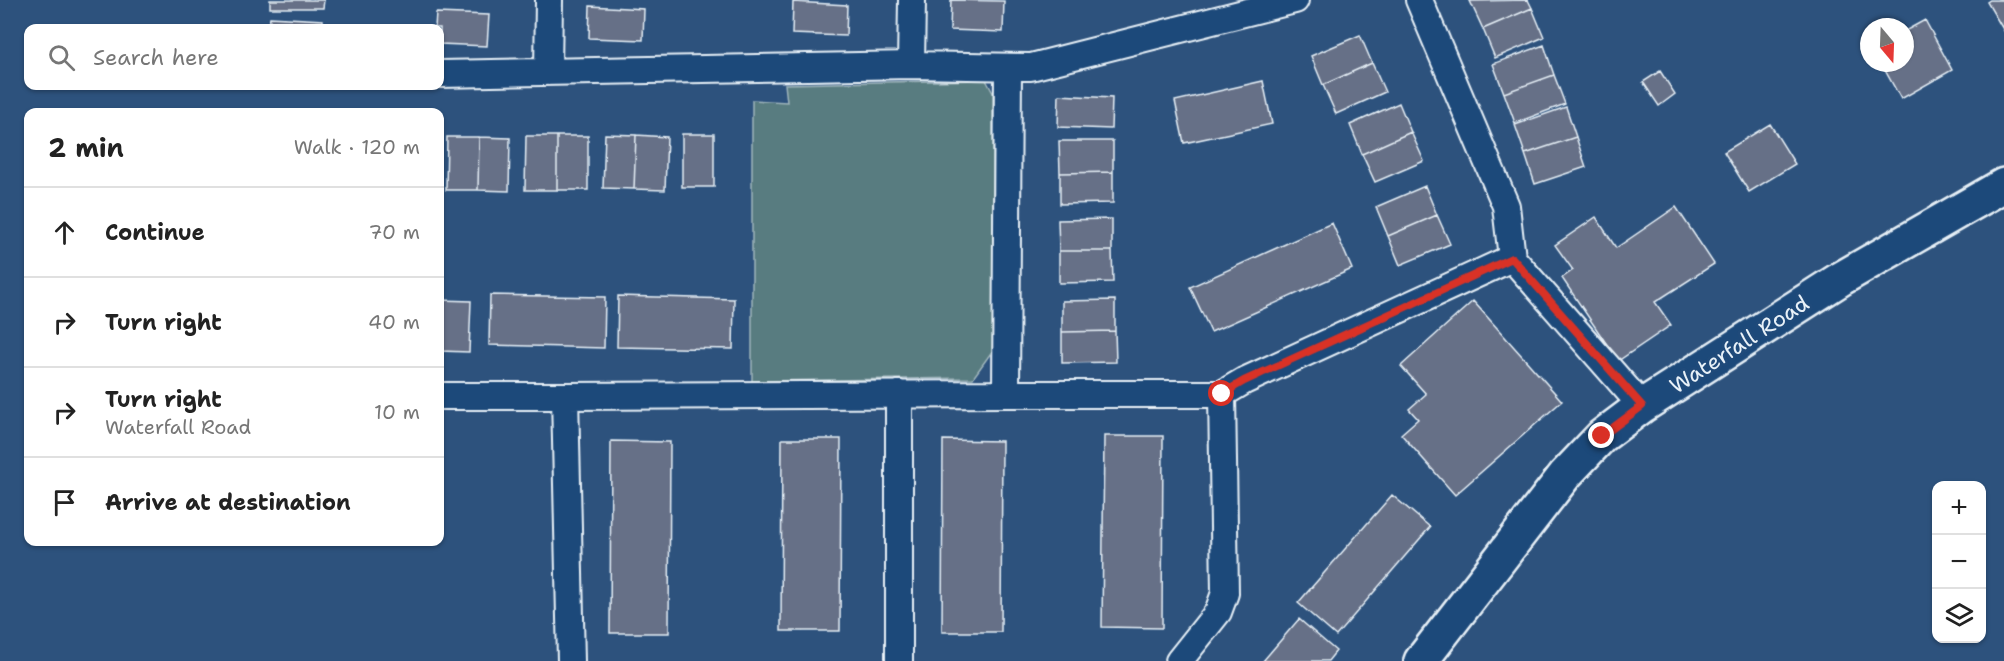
<!DOCTYPE html>
<html lang="en">
<head>
<meta charset="utf-8">
<style>
  :root { --surface:#fff; --page:#f2f2f2; --text:#222; --muted:#767676; --line:#e0e0e0 }
  body { margin:0; font-family:"Shantell Sans",sans-serif; background:var(--page); color:var(--text) }
  .controls { position:absolute; right:18px; bottom:18px; display:grid; overflow:hidden; border-radius:12px; box-shadow:0 2px 4px #0004 }
  .controls button { width:54px; height:54px; display:grid; place-items:center; padding:0; border:0; border-bottom:2px solid var(--line); background:var(--surface); color:var(--text); font:30px sans-serif }
  .compass { position:absolute; left:1860px; top:18px; width:54px; height:54px; border-radius:50%; background:var(--surface); box-shadow:0 2px 4px #0004; rotate:161deg }
  .stop { position:absolute; width:18px; height:18px; margin:-14px; border:4px solid #d93025; border-radius:50%; background:#fff }
  .stop.end { background:#d93025; border-color:#fff; box-shadow:0 2px 6px #0008 }
  .list { margin:0; padding:0; list-style:none }
  h2 { display:flex; justify-content:space-between; align-items:center; height:78px; margin:0; padding:0 24px; font-size:26px }
  h2 small { font-size:20px; font-weight:400; color:var(--muted) }
  .list li { display:grid; grid-template-columns:39px 1fr auto; gap:18px; align-items:center; box-sizing:border-box; height:90px; padding:0 24px; border-top:2px solid var(--line) }
  .list b { display:block; font-size:22px; white-space:nowrap }
  .list p { margin:0; font-size:20px; white-space:nowrap; color:var(--muted) }
  .list em { font-size:20px; font-style:normal; color:var(--muted) }
  .icon { flex:none; width:33px; height:33px; fill:none; stroke:currentColor; stroke-width:2; stroke-linecap:round; stroke-linejoin:round }
  .map { position:relative; flex:none; width:2004px; height:661px; overflow:hidden }
  .search { position:absolute; background:var(--surface); box-shadow:0 2px 4px #0004; left:24px; top:24px; width:420px; height:66px; display:flex; align-items:center; gap:15px; box-sizing:border-box; padding:0 21px; border-radius:12px; color:var(--muted); font-size:22px }
  .panel { position:absolute; background:var(--surface); box-shadow:0 2px 4px #0004; left:24px; top:108px; width:420px; height:438px; border-radius:12px }
  .map>svg:first-child { display:block }
  .green { fill:#597b80; stroke:#a0b6bc; stroke-width:1.5 }
  .building { fill:#667087; stroke:#e8f1f8; stroke-width:1.5 }
  .lines { fill:none; stroke-linecap:round; stroke-linejoin:round }
  .street-casing { stroke:#e8f1f8; stroke-width:30 }
  .secondary-casing { stroke:#e8f1f8; stroke-width:38 }
  .street { stroke:#1f4a7a; stroke-width:26 }
  .secondary { stroke:#1f4a7a; stroke-width:33 }
  .route { stroke:#d93025; stroke-width:8 }
  .labels { text-anchor:middle; stroke-width:6; stroke-linejoin:round; paint-order:stroke }
  .street-label { font-size:22px; fill:#e8f1f8; stroke:#1f4a7a }
</style>
</head>
<body>
<div class="map">
<svg width="2004" height="661" viewBox="0 0 2004 661">
  <rect width="100%" height="100%" fill="#2d527d"/>
  <filter id="ink" filterUnits="userSpaceOnUse"><feTurbulence type="fractalNoise" baseFrequency=".0167" numOctaves="2"/><feDisplacementMap in="SourceGraphic" scale="12" xChannelSelector="R" yChannelSelector="G"/><feConvolveMatrix kernelMatrix="1 2 1 2 8 2 1 2 1" color-interpolation-filters="sRGB"/></filter>
  <g filter="url(#ink)">
    <!-- green -->
    <path class="green" d="M986,80l7,13v257l-20,28 -221,3v-281l35,2 -2,-18z"/>
    <!-- building -->
    <path class="building" d="M270,0h54l-1,8h-53z
      M951,0l53,1 -1,31 -53,-2z
      M1528,0l4,8 -49,21 -13,-28z
      M1990,0h14v31l-17,-29z
      M793,2l54,3 -1,31 -54,-2z
      M590,6l54,3 -1,31 -54,-2z
      M1532,8l12,29 -49,21 -12,-29z
      M436,13l53,2 -2,31 -47,-2v-16h-5z
      M270,17l53,3v8h-54z
      M1925,20l27,50 -51,29 -20,-36h24v-32z
      M1360,35l12,28 -49,22 -12,-29z
      M1544,45l10,30 -50,18 -11,-29z
      M1372,63l13,29 -49,22 -13,-29z
      M1660,71l15,23 -16,12 -16,-24z
      M1554,75l11,29 -50,19 -11,-30z
      M1263,81l9,43 -88,19 -9,-42z
      M1059,95l53,3 -1,31 -53,-2z
      M1399,103l12,29 -49,22 -12,-29z
      M1566,107l10,30 -51,17 -10,-29z
      M1770,124l25,40 -46,28 -25,-40z
      M1411,132l13,29 -49,21 -13,-28z
      M605,134l31,1 -2,54 -31,-1z
      M682,134h32v53h-32z
      M636,135l31,2 -2,53 -31,-1z
      M526,136h31v54h-32z
      M557,136h31v54h-31z
      M447,137h32l-1,53h-32z
      M479,137l31,1 -1,53 -31,-1z
      M1576,137l10,30 -51,17 -10,-30z
      M1059,141h54v31l-53,1z
      M1113,172v31l-53,1v-31z
      M1425,186l12,29 -49,21 -12,-29z
      M1676,207l38,57 -59,38 16,23 -53,36 -56,-83 11,-8 -18,-25 41,-28 20,31z
      M1437,215l13,29 -50,21 -12,-29z
      M1112,219v32h-53l-1,-31z
      M1332,223l20,46 -141,63 -21,-45z
      M1059,251h53l1,31 -54,1z
      M490,295l115,2 -1,51 -115,-3z
      M618,296l116,3 -1,50 -116,-2z
      M440,300l31,1 -2,51 -29,-1z
      M1115,300v31l-53,1v-31z
      M1473,301l89,100 -107,94 -54,-61 17,-15 -9,-10 17,-15 -25,-28z
      M1115,331l1,31 -54,1v-31z
      M1104,436h59l-1,192 -60,-1z
      M782,439h59l-1,192h-59z
      M943,440l59,1 -1,191h-59z
      M611,441l59,1 -1,191h-59z
      M1392,495l38,32 -94,109 -38,-33z
      M1299,619l37,32 -8,10h-65z"/>
    <g class="lines">
      <!-- street casing -->
      <g class="street-casing">
        <path id="street" d="M1419,0l87,206 6,52 130,148
          M911,65l1,-65
          M1008,68l-2,326h216l22,-13 268,-123
          M548,72l1,-72
          M440,74l471,-9 120,2 264,-67
          M440,396h125
          M571,661l-6,-265 441,-2
          M899,661v-267
          M1179,661l39,-49 7,-19 -3,-199"/>
      </g>
      <!-- secondary casing -->
      <g class="secondary-casing">
        <path id="secondary" d="M1421,661l144,-186 37,-39 40,-30 200,-128 162,-93"/>
      </g>
      <!-- street -->
      <use href="#street" class="street"/>
      <!-- secondary -->
      <use href="#secondary" class="secondary"/>
    </g>
  </g>
  <g class="lines" filter="url(#ink)">
    <!-- route -->
    <path class="route" d="M1222,394l22,-13 268,-123 130,148 -40,30"/>
  </g>
  <g class="labels">
    <!-- street labels -->
    <g class="street-label">
      <text transform="translate(1739 344) rotate(-33)" y="8">Waterfall Road</text>
    </g>
  </g>
</svg>
<div class="controls">
<button>+</button>
<button>−</button>
<button><svg class="icon" aria-label="layers" viewBox="0 0 24 24"><path d="M12 4l9 5-9 5-9-5zM3 14l9 5 9-5"/></svg></button>
</div>
<svg class="compass" viewBox="-18 -18 36 36"><path d="M0-13l5 13h-10z" fill="#e53935"/><path d="M0 13l5-13h-10z" fill="#767676"/></svg>
<div class="stop" style="left:1222px;top:394px"></div>
<div class="stop end" style="left:1602px;top:436px"></div>
<div class="search"><svg class="icon" aria-label="search" viewBox="0 0 24 24"><circle cx="10" cy="10" r="6"/><path d="M15 15l6 6"/></svg>Search here</div>
<section class="panel">
<h2>2 min<small>Walk · 120 m</small></h2>
<ul class="list">
<li><svg class="icon" aria-label="ahead" viewBox="0 0 24 24"><path d="M12 20V5M6 11l6-6 6 6"/></svg><div><b>Continue</b></div><em>70 m</em></li>
<li><svg class="icon" aria-label="right" viewBox="0 0 24 24"><path d="M7 20v-9h11M14 6l5 5-5 5"/></svg><div><b>Turn right</b></div><em>40 m</em></li>
<li><svg class="icon" aria-label="right" viewBox="0 0 24 24"><path d="M7 20v-9h11M14 6l5 5-5 5"/></svg><div><b>Turn right</b><p>Waterfall Road</p></div><em>10 m</em></li>
<li><svg class="icon" aria-label="arrive" viewBox="0 0 24 24"><path d="M6 21V4h12l-3 4 3 4H6"/></svg><div><b>Arrive at destination</b></div></li>
</ul>
</section>
</div>
</body>
</html>
